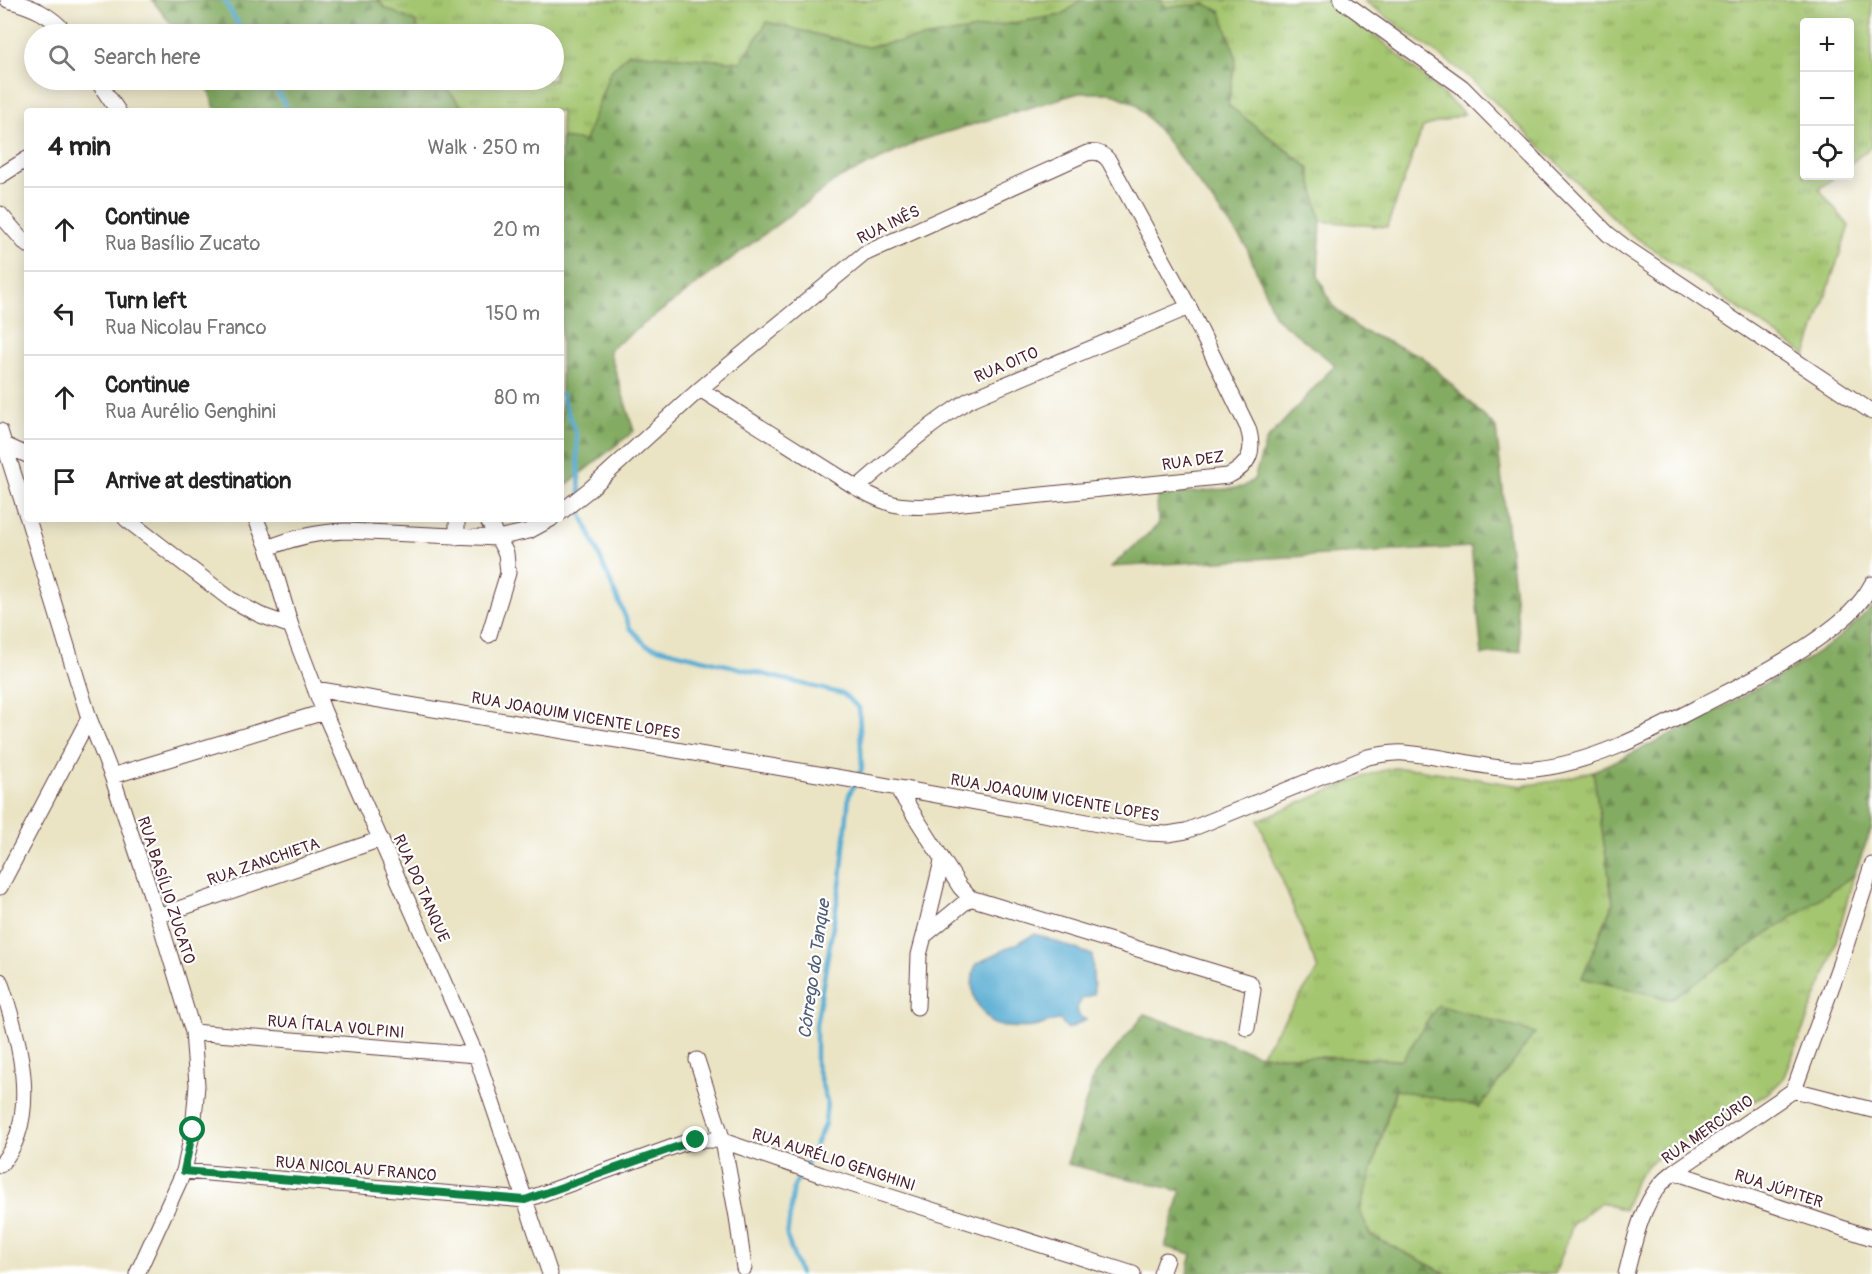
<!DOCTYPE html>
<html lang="en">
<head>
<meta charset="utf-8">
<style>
  :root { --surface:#fff; --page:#f2f2f2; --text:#222; --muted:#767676; --line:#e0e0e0 }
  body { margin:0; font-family:Pangolin,sans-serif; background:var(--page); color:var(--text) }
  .controls { position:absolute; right:18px; top:18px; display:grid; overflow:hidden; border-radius:6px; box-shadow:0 3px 15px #0003 }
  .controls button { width:54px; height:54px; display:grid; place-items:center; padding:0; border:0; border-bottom:2px solid var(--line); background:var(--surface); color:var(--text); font:30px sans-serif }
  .stop { position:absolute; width:18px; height:18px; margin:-14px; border:4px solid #0b8043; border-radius:50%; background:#fff }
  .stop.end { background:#0b8043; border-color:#fff; box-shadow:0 2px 6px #0008 }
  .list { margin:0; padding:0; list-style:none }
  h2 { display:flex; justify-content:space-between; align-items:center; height:78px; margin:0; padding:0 24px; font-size:26px }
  h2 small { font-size:20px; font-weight:400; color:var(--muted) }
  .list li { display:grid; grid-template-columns:39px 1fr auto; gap:18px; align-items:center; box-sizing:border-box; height:84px; padding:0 24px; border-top:2px solid var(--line) }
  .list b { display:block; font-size:22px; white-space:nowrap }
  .list p { margin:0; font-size:20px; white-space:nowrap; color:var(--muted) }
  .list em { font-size:20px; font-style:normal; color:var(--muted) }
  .icon { flex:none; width:33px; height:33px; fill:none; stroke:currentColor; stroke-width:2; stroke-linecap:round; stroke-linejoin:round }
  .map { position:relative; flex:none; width:1872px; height:1274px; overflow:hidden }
  .search { position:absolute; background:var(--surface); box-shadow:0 3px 15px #0003; left:24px; top:24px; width:540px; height:66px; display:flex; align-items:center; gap:15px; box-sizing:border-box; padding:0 21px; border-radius:33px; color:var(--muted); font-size:22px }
  .panel { position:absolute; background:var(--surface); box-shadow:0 3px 15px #0003; left:24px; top:108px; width:540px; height:414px; border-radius:6px }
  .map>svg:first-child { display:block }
  .grass { fill:url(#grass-tufts); stroke:#77724d; stroke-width:1.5 }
  .forest { fill:url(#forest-firs); stroke:#666546; stroke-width:1.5 }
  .water { fill:#55abd1; stroke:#50657e; stroke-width:1.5 }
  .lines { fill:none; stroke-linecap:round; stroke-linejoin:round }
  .stream { stroke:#55abd1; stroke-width:4.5 }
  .minor-casing { stroke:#623d42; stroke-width:17 }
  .minor { stroke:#fff; stroke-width:15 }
  .route { stroke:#0b8043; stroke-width:8 }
  .labels { text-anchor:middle; stroke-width:4.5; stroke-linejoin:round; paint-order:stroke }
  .street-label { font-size:16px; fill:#4a1f2b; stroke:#fff }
  .water-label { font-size:18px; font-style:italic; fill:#4f5e76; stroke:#fff }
</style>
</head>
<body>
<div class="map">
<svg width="1872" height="1274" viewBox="0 0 1872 1274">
  <defs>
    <pattern id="grass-tufts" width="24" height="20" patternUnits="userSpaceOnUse" patternTransform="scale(1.5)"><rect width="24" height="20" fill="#a4c66f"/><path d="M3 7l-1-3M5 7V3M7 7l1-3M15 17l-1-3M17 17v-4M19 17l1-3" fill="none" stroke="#88a05b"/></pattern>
    <pattern id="forest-firs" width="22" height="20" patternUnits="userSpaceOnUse" patternTransform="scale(1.5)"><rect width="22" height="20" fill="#83ab62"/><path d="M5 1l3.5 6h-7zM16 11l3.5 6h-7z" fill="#6d8b51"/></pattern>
  </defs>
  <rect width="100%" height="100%" fill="#fff"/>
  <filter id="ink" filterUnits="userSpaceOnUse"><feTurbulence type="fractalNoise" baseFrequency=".0167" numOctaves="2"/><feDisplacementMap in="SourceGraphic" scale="12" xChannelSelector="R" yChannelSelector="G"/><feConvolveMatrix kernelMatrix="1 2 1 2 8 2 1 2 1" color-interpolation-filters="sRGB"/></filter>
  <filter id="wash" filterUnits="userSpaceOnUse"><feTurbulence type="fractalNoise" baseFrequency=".008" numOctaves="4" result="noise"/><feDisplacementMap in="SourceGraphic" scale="24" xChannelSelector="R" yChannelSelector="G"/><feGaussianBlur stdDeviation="1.35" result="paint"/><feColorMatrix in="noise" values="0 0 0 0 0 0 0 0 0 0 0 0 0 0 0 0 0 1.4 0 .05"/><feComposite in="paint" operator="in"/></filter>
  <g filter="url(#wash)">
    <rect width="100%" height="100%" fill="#eae4c5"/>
    <!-- grass -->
    <path class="grass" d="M378,0h703l-19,15 -195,32 -100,-25 -26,40 -112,-9 -19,19 -25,69 -24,-3v-27h-95l-27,-31h115v-46h-134l-5,-12 -30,-14z
      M1160,0h165l53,37 87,77 -42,13 -36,100 -66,-6 -13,-54 -80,-62 8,-48 -30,-53 -40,3z
      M1363,0h509v146l-22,18v-142h-46v154h32l-17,13 30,37 -43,129 -178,-123 -161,-157z
      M1394,768l24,1 103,17 34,-5 38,-10 20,132 -31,75 88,21 184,-124 -23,85 -48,119 -13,13 -119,70 -15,17 -12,31 -23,-8 -28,22 -18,50h-108l-77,-39 -10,-24 36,-122 84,18 -77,-47 -143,-5 58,-85 -60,-150 115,-47z"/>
    <!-- forest -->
    <path class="forest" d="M152,0h226l7,8 30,14 5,12h-241z
      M1081,0h79l6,7 40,-3 15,8 15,45 -8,48 80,62 13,54 -3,55 14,29 26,24 65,28 73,71 25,223 -39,4 -11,-108 -360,20 47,-42 -1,-29 86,-9 11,-8 12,-38 69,-76 -60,-48 -29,-71 -81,-108 -29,-34 -25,-11h-32l-155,46 -86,40 -229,171 25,81 -73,58v-351l24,3 25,-69 19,-19 112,9 26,-40 100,25 195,-32z
      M205,80h234l27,31h-250z
      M1872,606v222l-18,47 -183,124 -89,-21 31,-75 -20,-132c51,-22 99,-47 148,-74 47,-26 95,-50 131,-91z
      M1438,1005l97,28 -55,74 -85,-17 -35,121 10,24 77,39h-260l5,-20 -27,-7 16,-56 -114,-27 27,-89 51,-61 115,41 142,5z"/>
    <!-- water -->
    <path class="water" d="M1035,934l57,21 2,39 -12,5 -5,9 2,8 7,4 -18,9 -8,-9c-10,0 -17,6 -27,7 -9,1 -34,1 -41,-4 -5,-3 -9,-11 -12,-15 -10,-12 -9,-30 -4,-44z"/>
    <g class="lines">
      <!-- stream -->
      <path class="stream" d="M224,0l20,34
        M270,80l19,31
        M561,394l15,40 4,59
        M581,502l1,13 48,113 16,17 197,49 16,14 3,60 -4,9
        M800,1274l-13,-37 7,-51 16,-28 15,-35 2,-21 -11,-38v-39l25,-146 8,-84 5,-11"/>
    </g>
  </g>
  <g filter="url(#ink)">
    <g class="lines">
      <!-- minor casing -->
      <g class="minor-casing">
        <path id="minor" d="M8,0c25,7 42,14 59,34
          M1341,0l121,87 146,147 17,13 247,165
          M97,80l21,31
          M0,176l27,-17
          M0,214l27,31
          M0,431l27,85
          M5,445l22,10
          M857,488c36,-31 71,-63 112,-88l220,-93
          M561,512l29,-23 110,-100 164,-135 223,-101c10,-2 16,0 22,8l80,146 59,121c7,23 2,37 -20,48l-294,30c-36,2 -46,-1 -77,-18l-157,-99
          M28,519l61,199 23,58 46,140 35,116 4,53 -4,45 -9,41 -47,103
          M126,519l104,80 30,16 31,11
          M256,519l12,29 23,78 33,86 152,343 74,219
          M487,519l19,34 2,20 -19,62
          M457,537v-18
          M268,548c26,-11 50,-16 78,-17l151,7 32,-7 22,-12
          M315,689l556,94 277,50 20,1 18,-3 182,-74c12,-2 24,-5 36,-4 44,3 87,19 131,16 60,-6 121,-40 173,-67 46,-23 104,-54 142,-89 9,-9 16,-18 22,-29
          M112,776l212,-64
          M897,788l63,99 10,11 280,85 3,7 -6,38
          M0,887l89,-169
          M158,916l223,-77
          M924,936l18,-75
          M0,981c18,52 43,138 0,184
          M917,1007l2,-52 5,-19 46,-38
          M193,1032l283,23
          M697,1060l26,81 14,76 7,51
          M1794,1090l46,-126 32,-99
          M1794,1090l78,20
          M184,1171l341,29 159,-57c13,-3 25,-4 39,-2l99,34 311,99
          M1674,1172l198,66
          M1161,1274l5,-14
          M1626,1274c8,-30 14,-65 34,-89 4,-5 9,-9 14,-13l120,-82"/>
      </g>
      <!-- minor -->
      <use href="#minor" class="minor"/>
    </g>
  </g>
  <g class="lines" filter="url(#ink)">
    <!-- route -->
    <path class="route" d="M193,1130l-9,41 341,29 171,-60"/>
  </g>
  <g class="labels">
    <!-- street labels -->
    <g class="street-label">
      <text transform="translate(888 224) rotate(-26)" y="6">RUA INÊS</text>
      <text transform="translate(1006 364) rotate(-23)" y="6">RUA OITO</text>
      <text transform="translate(1193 460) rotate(-8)" y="6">RUA DEZ</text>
      <text transform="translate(576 715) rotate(10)" y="6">RUA JOAQUIM VICENTE LOPES</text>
      <text transform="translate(1055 797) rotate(10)" y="6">RUA JOAQUIM VICENTE LOPES</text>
      <text transform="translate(263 861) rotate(-19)" y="6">RUA ZANCHIETA</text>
      <text transform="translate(422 888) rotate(66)" y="6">RUA DO TANQUE</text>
      <text transform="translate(167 890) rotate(72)" y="6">RUA BASÍLIO ZUCATO</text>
      <text transform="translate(336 1026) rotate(5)" y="6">RUA ÍTALA VOLPINI</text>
      <text transform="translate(1707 1129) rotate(-35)" y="6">RUA MERCÚRIO</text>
      <text transform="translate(834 1159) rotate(18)" y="6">RUA AURÉLIO GENGHINI</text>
      <text transform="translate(356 1168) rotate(5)" y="6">RUA NICOLAU FRANCO</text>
      <text transform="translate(1779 1188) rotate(18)" y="6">RUA JÚPITER</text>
    </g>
    <!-- water labels -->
    <g class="water-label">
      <text transform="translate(814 969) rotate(-82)" y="6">Córrego do Tanque</text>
    </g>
  </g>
</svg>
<div class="controls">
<button>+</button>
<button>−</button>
<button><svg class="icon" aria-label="locate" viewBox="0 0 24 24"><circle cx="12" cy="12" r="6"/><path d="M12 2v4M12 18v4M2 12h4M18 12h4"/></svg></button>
</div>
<div class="stop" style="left:193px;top:1130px"></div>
<div class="stop end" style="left:696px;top:1140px"></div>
<div class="search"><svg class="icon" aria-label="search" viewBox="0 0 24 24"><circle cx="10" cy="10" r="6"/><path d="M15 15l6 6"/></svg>Search here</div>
<section class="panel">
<h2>4 min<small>Walk · 250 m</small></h2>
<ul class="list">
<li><svg class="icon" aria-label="ahead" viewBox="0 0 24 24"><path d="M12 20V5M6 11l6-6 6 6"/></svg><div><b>Continue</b><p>Rua Basílio Zucato</p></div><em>20 m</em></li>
<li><svg class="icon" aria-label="left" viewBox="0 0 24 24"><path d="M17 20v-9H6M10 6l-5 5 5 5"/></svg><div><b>Turn left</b><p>Rua Nicolau Franco</p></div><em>150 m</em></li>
<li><svg class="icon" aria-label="ahead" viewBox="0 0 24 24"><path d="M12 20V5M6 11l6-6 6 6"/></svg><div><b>Continue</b><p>Rua Aurélio Genghini</p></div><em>80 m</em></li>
<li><svg class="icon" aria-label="arrive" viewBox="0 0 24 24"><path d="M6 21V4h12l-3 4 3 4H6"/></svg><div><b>Arrive at destination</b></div></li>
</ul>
</section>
</div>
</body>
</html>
